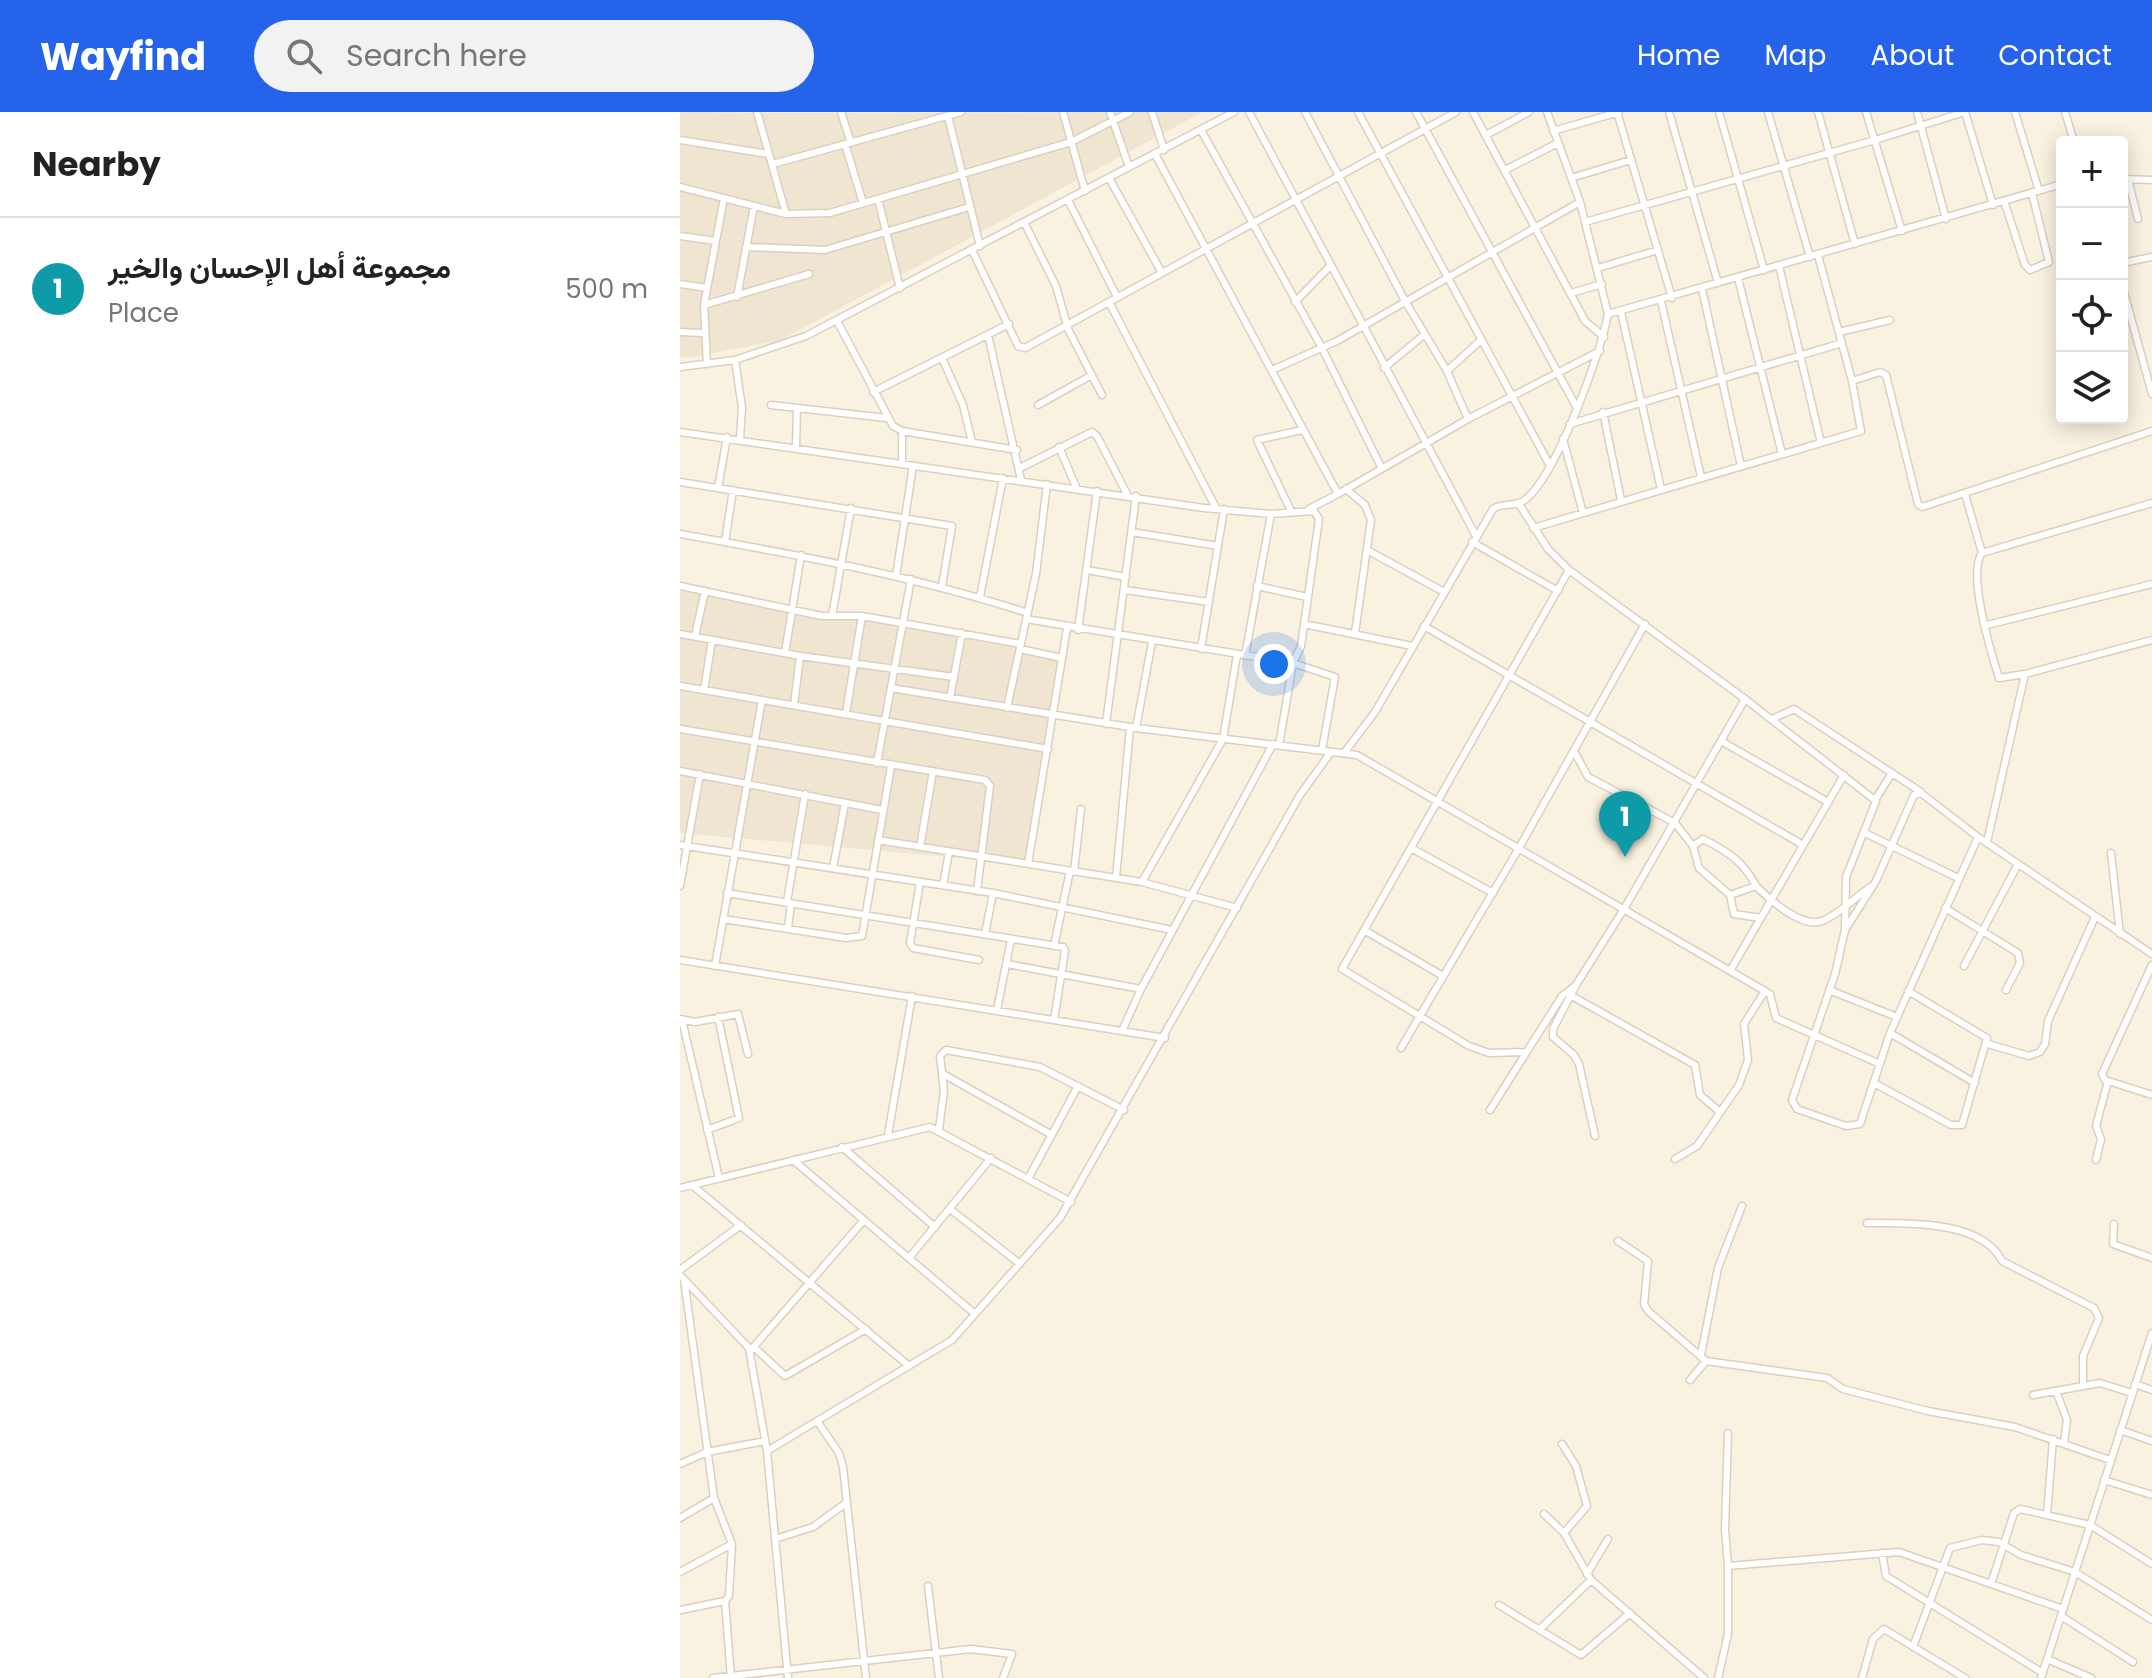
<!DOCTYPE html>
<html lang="en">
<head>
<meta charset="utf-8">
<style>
  :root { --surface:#fff; --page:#f2f2f2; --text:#222; --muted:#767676; --line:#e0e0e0; --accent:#2563eb }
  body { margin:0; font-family:Poppins,Vazirmatn,sans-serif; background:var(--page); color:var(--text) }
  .controls { position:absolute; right:24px; top:24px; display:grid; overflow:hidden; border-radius:8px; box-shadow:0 4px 20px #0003 }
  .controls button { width:72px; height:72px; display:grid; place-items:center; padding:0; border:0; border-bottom:2px solid var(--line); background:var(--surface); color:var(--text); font:40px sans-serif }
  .you { position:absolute; left:594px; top:552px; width:28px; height:28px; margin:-20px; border:6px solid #fff; border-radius:50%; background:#1a73e8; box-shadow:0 0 0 12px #1a73e833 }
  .badge { display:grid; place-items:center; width:52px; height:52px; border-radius:50%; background:var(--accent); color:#fff; font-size:26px; font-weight:700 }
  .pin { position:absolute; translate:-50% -66px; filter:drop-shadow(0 2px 4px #0008) }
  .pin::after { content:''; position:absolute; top:42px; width:28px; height:24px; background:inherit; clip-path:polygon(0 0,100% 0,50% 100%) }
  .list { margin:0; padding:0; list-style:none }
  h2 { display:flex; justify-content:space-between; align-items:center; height:104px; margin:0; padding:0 32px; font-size:34px }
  h2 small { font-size:26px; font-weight:400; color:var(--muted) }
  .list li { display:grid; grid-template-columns:52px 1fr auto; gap:24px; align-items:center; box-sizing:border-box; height:144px; padding:0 32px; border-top:2px solid var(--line) }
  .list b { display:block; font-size:30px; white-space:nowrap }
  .list p { margin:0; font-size:26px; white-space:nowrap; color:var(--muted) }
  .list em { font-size:26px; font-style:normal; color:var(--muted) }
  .icon { flex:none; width:44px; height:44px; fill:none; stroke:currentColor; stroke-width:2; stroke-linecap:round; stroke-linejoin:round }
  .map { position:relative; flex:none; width:1472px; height:1566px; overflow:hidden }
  header { display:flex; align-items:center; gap:48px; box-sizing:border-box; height:112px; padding:0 40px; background:var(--accent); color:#fff }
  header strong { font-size:38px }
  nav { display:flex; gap:44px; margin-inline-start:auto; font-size:28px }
  .search { width:560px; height:72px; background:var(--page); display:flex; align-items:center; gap:20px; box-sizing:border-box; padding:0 28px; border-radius:44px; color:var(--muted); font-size:30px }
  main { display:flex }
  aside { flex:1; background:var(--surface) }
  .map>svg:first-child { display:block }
  .residential { fill:#f0e5d0 }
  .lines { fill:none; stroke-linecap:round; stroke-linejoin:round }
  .minor-casing { stroke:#ddcfbe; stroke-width:9 }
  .minor { stroke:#fff; stroke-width:6 }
</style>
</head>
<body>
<header>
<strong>Wayfind</strong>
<div class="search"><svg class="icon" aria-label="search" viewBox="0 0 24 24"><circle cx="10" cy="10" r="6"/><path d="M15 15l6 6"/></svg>Search here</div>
<nav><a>Home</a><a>Map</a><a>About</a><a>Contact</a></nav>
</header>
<main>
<aside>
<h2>Nearby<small></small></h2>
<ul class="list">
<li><span class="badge" style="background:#0f9aa8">1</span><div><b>مجموعة أهل الإحسان والخير</b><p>Place</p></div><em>500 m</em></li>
</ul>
</aside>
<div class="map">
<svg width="1472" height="1566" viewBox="0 0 1472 1566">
  <rect width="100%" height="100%" fill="#f9f2e1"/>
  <!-- residential -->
  <path class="residential" d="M0,0l87,1 436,-1 -422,228 -93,18 -8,-1z
    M0,477l143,27 24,-1 174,29 -1,5 42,9 -34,206 -348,-31z"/>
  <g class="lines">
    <!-- minor casing -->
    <g class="minor-casing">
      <path id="minor" d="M77,0l29,102
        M161,0l10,31
        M383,0l22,79
        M430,0l19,55
        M472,0l12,38
        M569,0l227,424
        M625,0l100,189 42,70 21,48
        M678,0l191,352
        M736,0l161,296
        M793,0l112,209 19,16
        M867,0l33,90 28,112 454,-130
        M937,0l55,186
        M989,0l49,171
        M1039,0l45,158
        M1088,0l42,145
        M1138,0l37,132
        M1186,0l36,119
        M1237,0l29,107
        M1335,0l24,79
        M1385,0l9,30
        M268,4l32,130
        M521,18l121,218 59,119
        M873,19l66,-19
        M806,23l43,-23
        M0,28l88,14
        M165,32l18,59
        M475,42l183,340 -29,15
        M93,52l188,-52
        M825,58l53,-27
        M429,66l53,95
        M891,66l60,-18
        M1442,67l30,1
        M1448,67l10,40
        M0,75l106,27 44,-1 241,-71 59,-30
        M198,87l22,89
        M388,88l49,97
        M1324,89l21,64 5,5 19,-8 -17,-69
        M344,110l32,64 12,43 34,66
        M905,110l290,-82 90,-28 28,93
        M0,124l36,5
        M66,135l79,3 144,-43
        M292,138l46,96 7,2 431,-236
        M1442,151l30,-6
        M1099,154l42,177
        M918,156l60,-18
        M1058,166l44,176
        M0,172l27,4
        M1442,173l30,109
        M1022,177l39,177
        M891,181l31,-9
        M57,185l17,-91
        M981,189l40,176
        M429,190l107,206
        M615,190l35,-36
        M24,193l105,-31
        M941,200l40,177
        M157,209l56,105 9,5 115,19
        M0,220l23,1
        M1159,220l51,-12
        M308,223l33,145
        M262,246l21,47 9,37
        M55,248l7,48 -2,30
        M27,252l-3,-59 20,-107
        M0,255l55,-7 71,-24 428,-224
        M704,256l41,-34
        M592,258l65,-29 243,-139
        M767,259l34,-31
        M1172,269l28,-9 6,3 32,129 4,3 230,-76
        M193,280l136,-68
        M91,293l115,13
        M358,293l54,-30
        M923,300l18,88
        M890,312l272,-81
        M0,320l524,76 67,6 43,-3 5,8 -18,127 -8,17 -14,82
        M883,327l20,74
        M116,335l1,-39
        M379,335l17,40
        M222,352v-33
        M340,356l72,-36 5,4 30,58
        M0,370l272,44 -10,60
        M38,376l9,-51
        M666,377l19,16 6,15 -16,113
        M658,382l130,-75 132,-68
        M1285,382l17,59c-15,20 9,100 17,125l26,-4
        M839,392l29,45 21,21 -227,399 127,77 20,7 37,-1
        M611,399l-34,-71 45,-10
        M853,416l328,-97 -9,-50 -34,-126
        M452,420l86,14
        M0,422c118,21 234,42 348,79
        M45,430l8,-52
        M792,430l86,49
        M687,438l77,42
        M1302,441l170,-50
        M407,458l39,7
        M889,458l176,129 -121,210 -48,76 -23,44v8l21,18 5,9 16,72
        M216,464l17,-110
        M0,474l142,30h40l159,28
        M577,474l50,11
        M445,478l84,12
        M300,485l23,-119
        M152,504l19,-108
        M346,507l267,44 42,14 -13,73
        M624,512l108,22
        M1307,513l165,-41
        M744,514l379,219
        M398,518l19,-139
        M0,522l120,22 154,21
        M15,524l10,-45
        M340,537l42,9
        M521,537l23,-140
        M105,541l16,-98
        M565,544l26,-142
        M0,574l368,63
        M211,576l245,40 221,27 413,239 6,24 104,46
        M24,578l8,-50
        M270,586l12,-65
        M1065,587l131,102 -30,76 -1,52
        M114,593l6,-49
        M327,596l29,-134 11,-90
        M166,601l16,-97
        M1092,607l22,-10 127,83
        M426,612l30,-228
        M456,616l16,-86
        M0,617l305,51 5,6 -13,105
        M1041,629l107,61
        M894,639l14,26 87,46 18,23 6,22 31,27 4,19 27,4
        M664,641l31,-41 118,-203c10,-7 23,-1 33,-10 30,-24 75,-145 82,-185
        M197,651l34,-184
        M0,659l202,39
        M1195,688l17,-27
        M1185,721l93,45
        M1298,725l-88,196 -30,91 -14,2 -49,-17 -5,-9 43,-126 10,-44 31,-49 38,-86 7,-2 57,44 174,117
        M198,728l264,42 95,26
        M1307,730l38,-168 127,-34
        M0,733l313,48 -8,41
        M1013,734l10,-7c24,12 41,23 53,47
        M240,735l13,-76
        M731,736l82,45
        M1431,741l9,81
        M348,752l39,-236
        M153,756l12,-65
        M394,760l7,-63
        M436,766l14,-150
        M240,770l-10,61 3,5 66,12
        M462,770l81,-143 14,-84
        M263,773l6,-33
        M0,774l20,-112
        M47,781l336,54 2,4 -11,69
        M313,781l179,37
        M1050,783l26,-9c13,13 46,43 66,35 16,-6 34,-24 48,-34
        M107,790l18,-108
        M1265,796l73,45 2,10 -14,27
        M43,807l123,19 16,-2 29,-170
        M108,816l3,-25
        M684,818l79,46
        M374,834l16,-75
        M0,848l485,78
        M327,852l134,25
        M1472,853l-50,109 3,6 47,15
        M35,854l47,-266
        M1284,854l54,-102
        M1050,859l114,-196
        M1149,878l68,27
        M892,884l123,69 5,30 20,17
        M317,898l14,-71
        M0,907l15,3 43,-8 10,40
        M2,908l37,158
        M442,919l19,-42 132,-245
        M1210,921l85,50
        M1308,932l41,12 11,-4 5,-8 3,-23 47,-104
        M721,936l118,-200 126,-224
        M263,962l109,61
        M1194,971l77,42h11l25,-87 -79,-47
        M810,998l72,-114 14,-11
        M259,1017l5,-38 -4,-35 6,-6 94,17 84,43
        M27,1018l32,-12 -21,-101
        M208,1023l24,-139
        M162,1035l93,80
        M995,1047l22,-13 42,-61 9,-25 -4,-36 21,-33
        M113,1048l182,154
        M1416,1048l5,-21 -5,-13 12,-45
        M348,1067l50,-93
        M12,1073l217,181
        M0,1076l250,-61 141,75
        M270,1097l70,55
        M1187,1111c39,0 115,-3 135,38l92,47 5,10 -16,38v29
        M1434,1112l-1,20 39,14
        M938,1129l30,20 -4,43 4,7 58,50 121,17 16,11 85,22 87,16 95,33
        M229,1146l82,-100
        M0,1158l61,-45
        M0,1163l69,73 18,103 21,227
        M4,1167l30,219 18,46 -3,52 -4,5 6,77
        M74,1235l31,29 81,-47
        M70,1239l114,-131
        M1021,1243l17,-87 24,-62
        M1010,1268l16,-19
        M1455,1272l17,6
        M1376,1279l11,29 -3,23
        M1353,1283l67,-12 32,10
        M137,1309l135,-81 108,-122 240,-423 31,-43
        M1440,1318l32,11
        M1048,1321l-3,96 3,37 171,-14 164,57
        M882,1332l14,22 11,40 -23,27
        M87,1339l50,-30 22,32 4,14 23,211
        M0,1352l27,-12 58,-11
        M1424,1368l48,15
        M864,1402l20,19 27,47 113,98
        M1367,1403l6,-76
        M0,1406l34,-20
        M95,1427l38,-12 33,-24
        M1202,1441l4,23 157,97
        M0,1460l52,-28
        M907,1462l21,-35
        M1311,1472l23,-71 6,-4 70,16 62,39
        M248,1474l11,92
        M819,1493l82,50 49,-42
        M0,1498l45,-9
        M1381,1504l72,46
        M859,1518l52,-50
        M1233,1535l37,-99 32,-8 17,2 22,13 54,17 77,48
        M1367,1547l44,19
        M33,1566l258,-29 41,5 -9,24
        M1038,1566l10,-44v-68
        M1182,1566l11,-39 11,-10 81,49
        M1361,1566l111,-345"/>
    </g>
    <!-- minor -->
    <use href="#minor" class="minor"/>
  </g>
</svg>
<div class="controls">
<button>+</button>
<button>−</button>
<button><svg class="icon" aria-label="locate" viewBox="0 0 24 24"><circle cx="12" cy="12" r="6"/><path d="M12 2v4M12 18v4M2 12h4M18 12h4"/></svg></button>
<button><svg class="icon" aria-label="layers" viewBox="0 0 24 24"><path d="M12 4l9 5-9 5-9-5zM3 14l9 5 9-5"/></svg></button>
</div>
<div class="you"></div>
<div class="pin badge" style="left:945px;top:745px;background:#0f9aa8">1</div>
</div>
</main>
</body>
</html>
